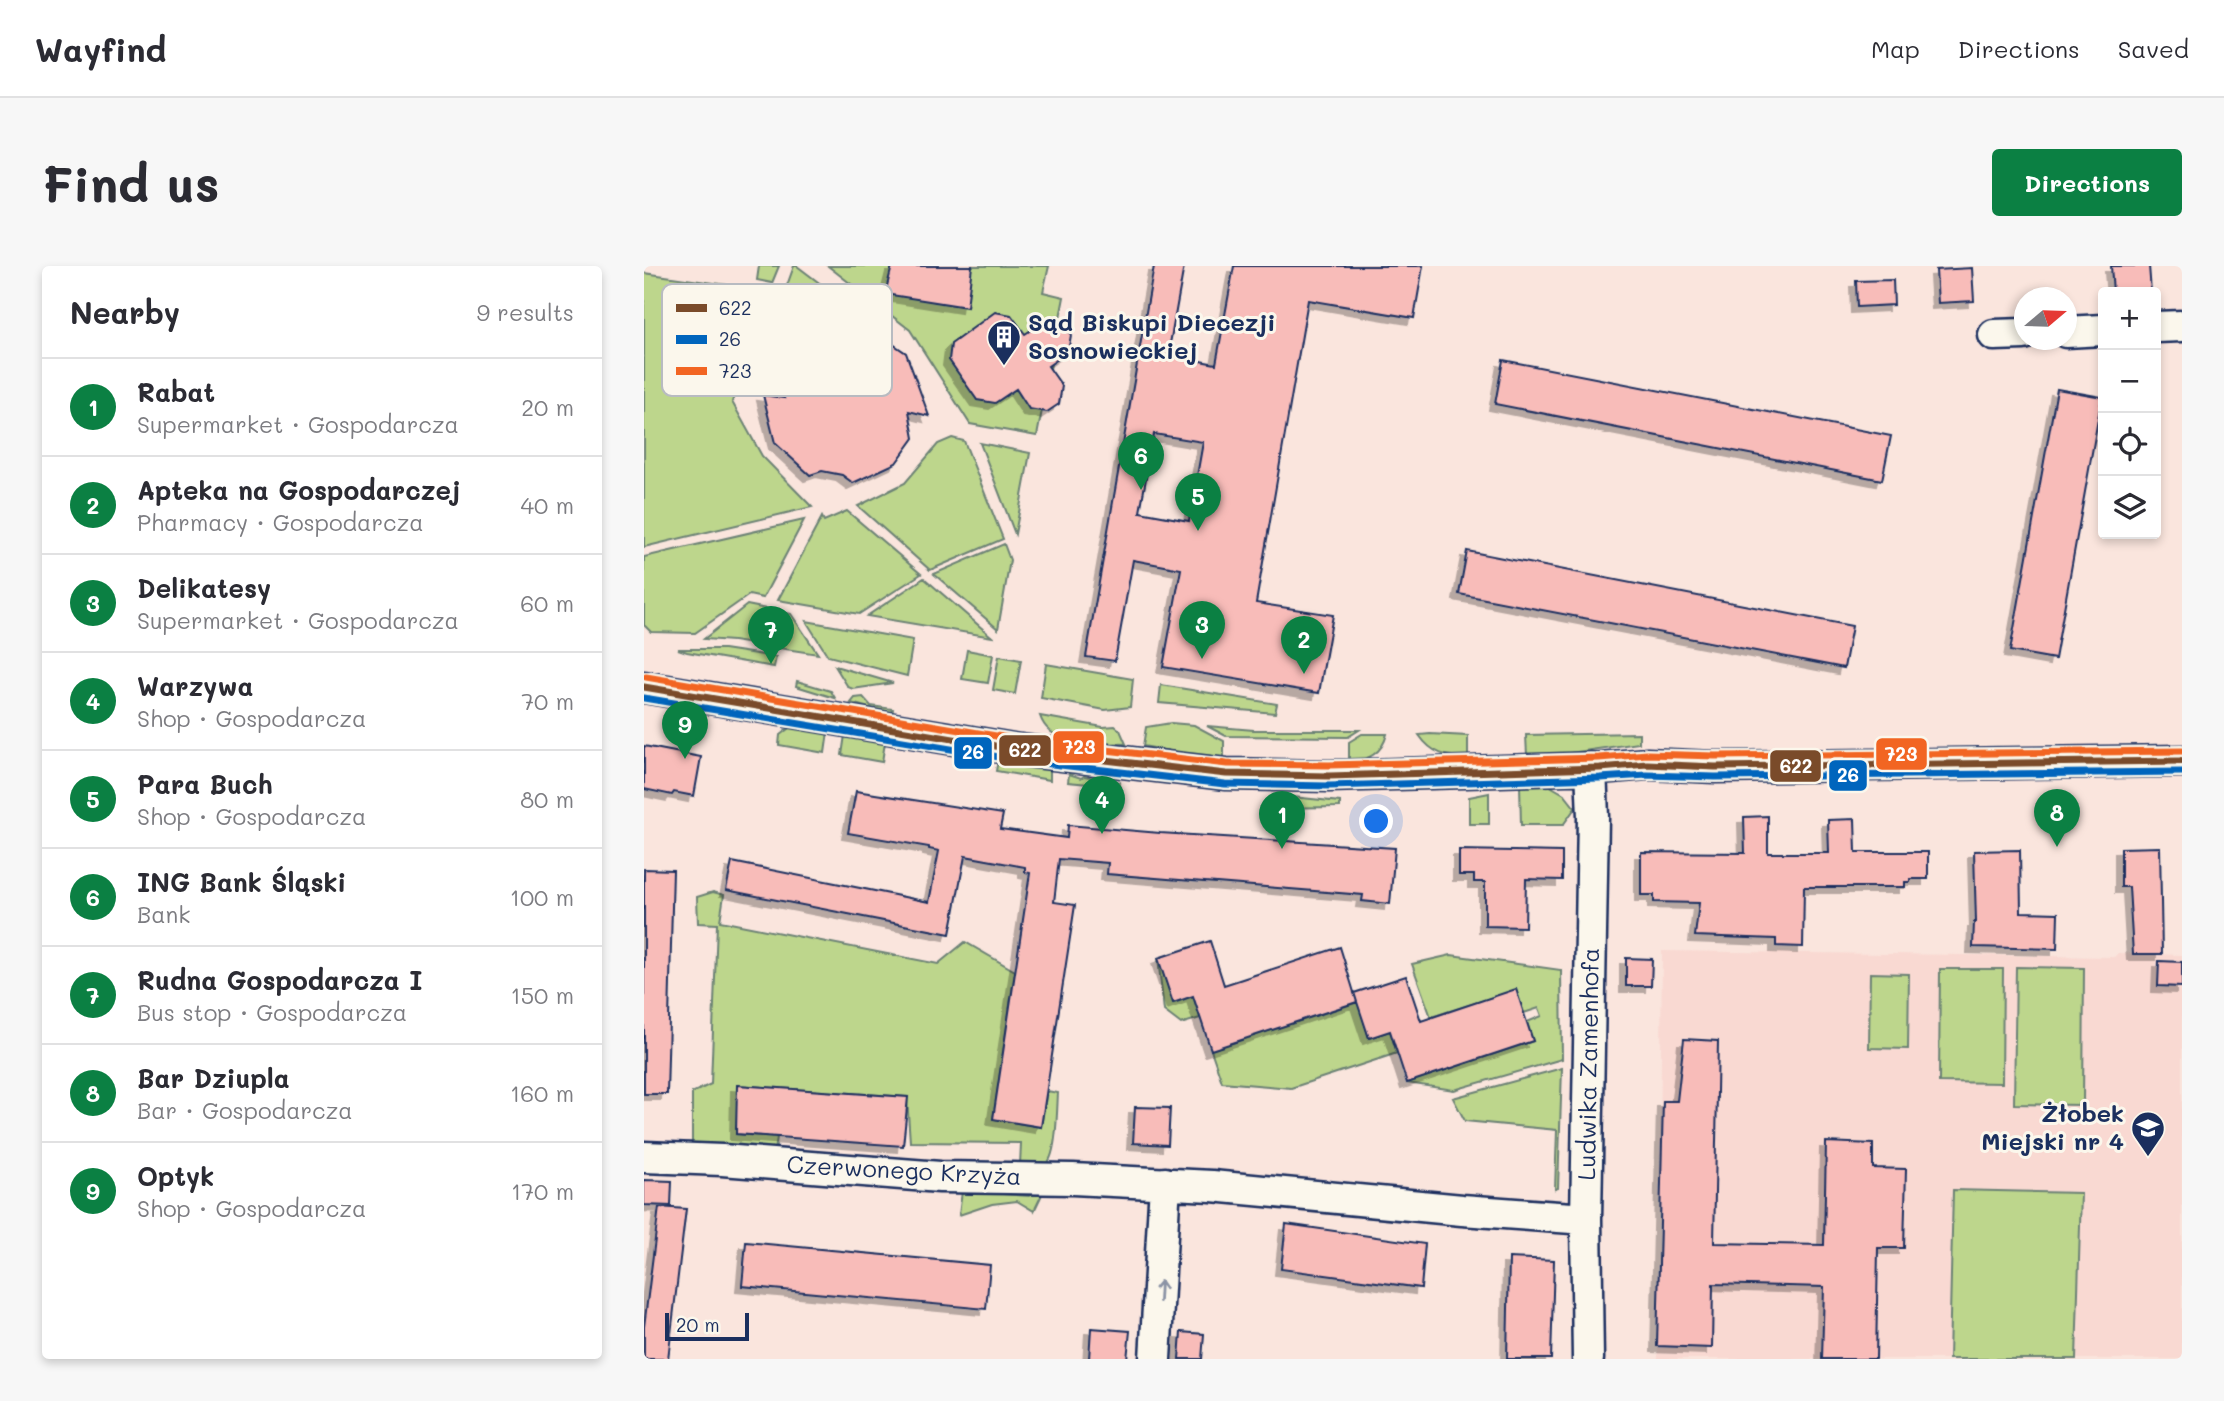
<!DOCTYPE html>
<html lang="en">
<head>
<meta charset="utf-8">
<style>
  :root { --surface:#fff; --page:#f7f7f7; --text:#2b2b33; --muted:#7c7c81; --line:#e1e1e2; --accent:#0b8043 }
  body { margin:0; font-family:Mali,sans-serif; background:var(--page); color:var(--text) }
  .controls { position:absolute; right:21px; top:21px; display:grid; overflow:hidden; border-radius:7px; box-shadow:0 4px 10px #0003 }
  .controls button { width:63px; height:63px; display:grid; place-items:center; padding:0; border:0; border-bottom:2px solid var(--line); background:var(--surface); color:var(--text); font:35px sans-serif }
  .compass { position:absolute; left:1370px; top:21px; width:63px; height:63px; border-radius:50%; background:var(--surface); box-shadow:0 4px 10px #0003; rotate:71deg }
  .scale { position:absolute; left:21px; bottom:18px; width:84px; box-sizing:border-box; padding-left:7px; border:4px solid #1b2f5e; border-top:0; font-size:19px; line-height:24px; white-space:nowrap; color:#1b2f5e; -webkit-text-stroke:5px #fbf7ec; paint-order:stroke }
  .you { position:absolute; left:733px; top:556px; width:24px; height:24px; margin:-18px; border:5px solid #fff; border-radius:50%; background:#1a73e8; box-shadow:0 0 0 10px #1a73e833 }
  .badge { display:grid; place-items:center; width:46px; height:46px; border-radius:50%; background:var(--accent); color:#fff; font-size:23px; font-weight:700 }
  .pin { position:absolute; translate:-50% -58px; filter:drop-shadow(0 2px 4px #0008) }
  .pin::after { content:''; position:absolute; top:37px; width:24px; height:21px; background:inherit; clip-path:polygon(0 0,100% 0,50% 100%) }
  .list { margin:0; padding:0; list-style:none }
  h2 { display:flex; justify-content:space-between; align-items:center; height:91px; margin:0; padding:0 28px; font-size:30px }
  h2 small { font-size:23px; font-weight:400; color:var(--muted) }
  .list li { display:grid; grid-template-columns:46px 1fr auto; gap:21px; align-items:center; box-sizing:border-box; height:98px; padding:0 28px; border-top:2px solid var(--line) }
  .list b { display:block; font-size:26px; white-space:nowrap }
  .list p { margin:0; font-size:23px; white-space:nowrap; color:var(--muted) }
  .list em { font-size:23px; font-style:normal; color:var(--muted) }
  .icon { flex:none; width:38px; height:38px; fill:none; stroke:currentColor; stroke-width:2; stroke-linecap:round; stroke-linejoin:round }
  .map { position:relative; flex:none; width:1538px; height:1093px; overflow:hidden; border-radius:7px }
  header { display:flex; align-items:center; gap:42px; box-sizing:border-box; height:98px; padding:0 35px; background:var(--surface); border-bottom:2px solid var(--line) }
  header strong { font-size:33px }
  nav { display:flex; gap:38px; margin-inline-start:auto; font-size:24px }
  .intro { display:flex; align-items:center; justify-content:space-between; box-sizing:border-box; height:168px; padding:0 42px }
  h1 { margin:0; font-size:49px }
  .button { padding:18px 32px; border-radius:7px; background:var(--accent); color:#fff; font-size:24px; font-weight:700 }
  main { display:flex; gap:42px; padding:0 42px }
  aside { flex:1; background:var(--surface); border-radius:7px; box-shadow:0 4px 10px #0003 }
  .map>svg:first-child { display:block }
  .built { fill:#f9d9d2 }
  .green { fill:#bdd68c; stroke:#6c8275; stroke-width:2 }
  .building { fill:#f8bcb9; stroke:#1b2f5e; stroke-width:2; fill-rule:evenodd; filter:url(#shadow) }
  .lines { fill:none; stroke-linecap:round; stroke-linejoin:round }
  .street-casing { stroke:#1b2f5e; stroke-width:35 }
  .street { stroke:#fbf7ec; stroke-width:30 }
  .bus-1-casing { stroke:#fbf7ec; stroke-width:12 }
  .bus-2-casing { stroke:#fbf7ec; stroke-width:12 }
  .bus-3-casing { stroke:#fbf7ec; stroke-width:12 }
  .bus-1 { stroke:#7a4b2a; stroke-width:7 }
  .bus-2 { stroke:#0065bd; stroke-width:7 }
  .bus-3 { stroke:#f26522; stroke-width:7 }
  .oneway { stroke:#8b93a5 }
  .labels { text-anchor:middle; stroke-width:6; stroke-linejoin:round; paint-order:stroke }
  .poi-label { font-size:24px; font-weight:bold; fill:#1b2f5e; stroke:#fbf7ec; text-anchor:start }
  .street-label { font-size:24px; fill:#1b2f5e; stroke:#fbf7ec }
  .key { fill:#fbf7ec; stroke:#b8bbc1; stroke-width:2 }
  .key-label { font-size:19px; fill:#1b2f5e }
  .line-badge { stroke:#fbf7ec; stroke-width:2.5 }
  .badge-label { font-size:19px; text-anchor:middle; font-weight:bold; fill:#fff }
</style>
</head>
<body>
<header>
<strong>Wayfind</strong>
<nav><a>Map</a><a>Directions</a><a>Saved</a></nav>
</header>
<div class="intro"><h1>Find us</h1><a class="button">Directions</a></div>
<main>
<aside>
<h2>Nearby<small>9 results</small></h2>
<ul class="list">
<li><span class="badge">1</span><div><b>Rabat</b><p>Supermarket · Gospodarcza</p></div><em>20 m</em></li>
<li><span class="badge">2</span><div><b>Apteka na Gospodarczej</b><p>Pharmacy · Gospodarcza</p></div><em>40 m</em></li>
<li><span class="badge">3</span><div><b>Delikatesy</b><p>Supermarket · Gospodarcza</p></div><em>60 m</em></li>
<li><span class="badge">4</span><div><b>Warzywa</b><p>Shop · Gospodarcza</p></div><em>70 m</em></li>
<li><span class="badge">5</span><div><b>Para Buch</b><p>Shop · Gospodarcza</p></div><em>80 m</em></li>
<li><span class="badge">6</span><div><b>ING Bank Śląski</b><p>Bank</p></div><em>100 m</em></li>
<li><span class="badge">7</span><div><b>Rudna Gospodarcza I</b><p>Bus stop · Gospodarcza</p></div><em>150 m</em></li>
<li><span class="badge">8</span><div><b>Bar Dziupla</b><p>Bar · Gospodarcza</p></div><em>160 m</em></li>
<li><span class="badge">9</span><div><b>Optyk</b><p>Shop · Gospodarcza</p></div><em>170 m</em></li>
</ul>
</aside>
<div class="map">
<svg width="1538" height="1093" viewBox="0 0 1538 1093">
  <defs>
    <filter id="shadow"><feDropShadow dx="-6" dy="6" stdDeviation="0" flood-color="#0004"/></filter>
  </defs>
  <rect width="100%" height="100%" fill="#fae5dd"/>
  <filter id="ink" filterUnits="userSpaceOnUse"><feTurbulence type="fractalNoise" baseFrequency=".0143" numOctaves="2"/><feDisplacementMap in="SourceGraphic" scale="14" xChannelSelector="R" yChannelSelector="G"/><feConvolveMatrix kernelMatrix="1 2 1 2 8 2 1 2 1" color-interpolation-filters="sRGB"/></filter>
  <g filter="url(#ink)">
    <!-- built -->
    <path class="built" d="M1018,685l452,6 4,-4 64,2v404h-524z"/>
    <!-- green -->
    <path class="green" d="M115,0h20l-7,17 -15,-3z
      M150,0h3l54,41 -52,12 -38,39z
      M184,0h221l-6,26 21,5 -27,139 -67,-12 -60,-94z
      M0,7l126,18 -38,111 30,54 50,51 -168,40z
      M308,172l12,3 39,98 -73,31 -72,-64 47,-23 33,-39z
      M336,177l50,10 -15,81z
      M203,245l74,63 -62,40 -81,-14 44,-83 2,4z
      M160,254l-41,78 -14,-3 -54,38 -44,-1 -7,-7v-68z
      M360,278l6,16 -12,69 -64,-55z
      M280,312l68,59 -125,-21z
      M103,339l44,9 27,40 -85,-13 -29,-2z
      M162,355l107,19 -6,36 -79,-20z
      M34,383h46l52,8 -2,10 -87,-15z
      M323,384l26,5 -5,28 -26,-4z
      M355,390l22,4 -6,34 -22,-4z
      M402,398l87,15 -3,28 -25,3 -64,-12z
      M191,400l58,17 -40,6 -5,-2z
      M153,415l34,10 4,7 -39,-12z
      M517,419l116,19 -2,9 -116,-10z
      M219,431l8,9 22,3 -1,5 -41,-11 4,-5z
      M396,450l63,11 12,-1 5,4 6,14c-29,-2 -75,5 -86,-28z
      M527,457l23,2 30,16v20l-81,-15 3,-19z
      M148,460l36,6 -3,21 -46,-8 1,-10z
      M563,460l47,4h105l-11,7 -122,-1z
      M995,467v10l-76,11 -36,2 -1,-21z
      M718,468h25c-5,20 -19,26 -38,28v-20z
      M786,468l38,2v21c-22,0 -36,-3 -49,-22z
      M201,469l40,7 -3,20 -40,-7z
      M354,494l52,10v10l-54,-9z
      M425,508l12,4 3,-2 36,6v5l-52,-5z
      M901,517l19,11 11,14 -12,17h-42l-1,-41z
      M845,527v31h-20v-27z
      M629,529l67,7v5l-74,1z
      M69,626l11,3 -4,26 218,43 27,-22 50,29 -22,148 48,8 6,-36 11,2c-1,14 -1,61 -11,70 -7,5 -20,2 -27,2l1,-22 -111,-1 -3,-45 -169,-12 -2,49 41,3 -2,15 -83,-5v-54l19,-9 6,-160 -19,-1 -1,-26z
      M807,689l110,15 1,89 -108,31 -47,-7 126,-42 -6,-19 15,-6 -3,-8 -15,5 -8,-23 -85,27 -19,-53z
      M514,692l16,45 19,-7 7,22 -19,6 -17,-13z
      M1372,701l68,1 -1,137 -69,-1z
      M1296,703h63l-1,114 -63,-1z
      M1226,707l39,1 -1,75 -39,-1z
      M714,736l11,36 21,-7 7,22 -106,35 -69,-6 -11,-32z
      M918,802l-4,120 -3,1 2,-59 -92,-9 -12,-23z
      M402,920l-12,25 -17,-10 -25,3 -33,11 3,-24 67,5 7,-8z
      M1309,924l128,3 -5,166h-127z"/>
    <!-- building -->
    <path class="building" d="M248,0h80l-5,41 -82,-13z
      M510,0h30l-16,89 48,9 18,-98h189l-9,52 -106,-18 -52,303 77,12 -14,78 -156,-26 18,-98 -48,-9 -18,101 -29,-4zM510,168l49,8 -14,79 -49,-9z
      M1467,0h38l2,26h-38z
      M1328,2l2,33 -36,2 -2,-33z
      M1249,14l1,25 -37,2 -1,-26z
      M351,46l16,3 14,19 20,-13 18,3 8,11 -3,17 -20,14 14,20 -3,18 -12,8 -18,-3 -13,-20 -21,14 -18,-3 -28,-40 2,-16z
      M191,60l12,8 19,3 12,-3 28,19 23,63 -20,-5 5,27 -18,25 -43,20 -11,-8 -20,-4 -12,4 -35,-32 -12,-48 21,3 -10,-29 33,-34z
      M859,94l388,76 -9,44 -387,-76z
      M1413,123l45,8 -47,262 -45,-8z
      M823,285l385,75 -8,42 -385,-74z
      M0,480l57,11 -7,39 -20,-4 -2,3 -28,-6z
      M212,525l147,23 -3,15 67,9 1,-13 92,8 235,15 -5,56 -28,-3 1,-6 -256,-21 1,-11 -49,-4 -5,43 21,3 -34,222 -48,-8 37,-246 -5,-1v-5l-60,-11 -15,78 -224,-44 6,-28 197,40 10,-51 -10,-2v-2l-81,-14z
      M1124,550v37h61l-1,-33 27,-1 1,33h72v27h-18v3h-5v5h-101l-1,60 -27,-1v-7l-81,-3 4,-33 -45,-1v-7h-13v-43l104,1 -1,-36z
      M1516,581l2,107h-29l-4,-67h-8v-39z
      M815,584l103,2v28l-36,-1 -1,48 -40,-1v-44h-11v-7h-15z
      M1376,584l1,62 37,1 -1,36 -84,-2 1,-25h2l-2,-71z
      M0,603l29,1 -6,224h-23z
      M566,675l14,44 116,-38 17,55 -146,48 -18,-54 -20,7 -15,-45z
      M982,692l26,1 -1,27h-25z
      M1515,695l23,1v25l-24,-1z
      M762,710l15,45 95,-32 17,52 -126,42 -17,-52 -21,7 -15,-45z
      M1040,773l34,2 -4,202 110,2 2,-103 47,2v24l33,1 -2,79h-26l-2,111h-54l2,-72 -111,-3 -1,64 -55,-2 6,-245h14z
      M93,819l171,12 -5,49 -167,-12z
      M491,841l35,1 -2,37 -35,-2z
      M0,914l28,1 -1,25 -27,-1z
      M15,941l27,2 -18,150h-24v-32z
      M642,958l139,20 -4,44 -140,-19z
      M102,976l244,23 -4,44 -244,-23z
      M865,992l45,2 -3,99h-44z
      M447,1062l39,3 -3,28h-38z
      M537,1066l23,2 -2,25h-23z"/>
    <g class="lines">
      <!-- street casing -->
      <g class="street-casing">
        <path id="street" d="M1512,61l26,-1
          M1422,66l37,-2
          M1350,69l30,-1
          M0,421l375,63 207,24 103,2 271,-8 47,-4 68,3 467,-6
          M0,891l78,3 218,17 133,2 139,7 250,24 124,9
          M511,1093l10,-176
          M944,1093l-2,-140 7,-402 -2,-49"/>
      </g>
      <!-- street -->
      <use href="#street" class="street"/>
      <!-- bus-1 casing -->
      <g class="bus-1-casing">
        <path id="bus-1" d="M0,421l375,63 207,24 103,2 271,-8 47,-4 68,3 467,-6"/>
      </g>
      <!-- bus-2 casing -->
      <g class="bus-2-casing">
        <path id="bus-2" d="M0,432l373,62 208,24 104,2 271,-8 47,-3 68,2 467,-5"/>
      </g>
      <!-- bus-3 casing -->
      <g class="bus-3-casing">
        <path id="bus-3" d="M2,411l374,63 207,24 102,1 270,-7 48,-4 68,2 467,-5"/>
      </g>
      <!-- bus-1 -->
      <use href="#bus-1" class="bus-1"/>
      <!-- bus-2 -->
      <use href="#bus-2" class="bus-2"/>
      <!-- bus-3 -->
      <use href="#bus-3" class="bus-3"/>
    </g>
    <!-- one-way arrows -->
    <defs><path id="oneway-shaft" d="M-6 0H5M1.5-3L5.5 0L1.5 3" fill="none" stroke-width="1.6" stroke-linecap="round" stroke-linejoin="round" transform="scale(1.75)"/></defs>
    <use class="oneway" href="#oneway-shaft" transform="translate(516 1025) rotate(-87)"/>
  </g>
  <!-- icons -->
  <defs>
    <g id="building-pin" transform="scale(1.75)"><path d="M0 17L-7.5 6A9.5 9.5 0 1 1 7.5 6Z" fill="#1b2f5e" stroke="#fbf7ec"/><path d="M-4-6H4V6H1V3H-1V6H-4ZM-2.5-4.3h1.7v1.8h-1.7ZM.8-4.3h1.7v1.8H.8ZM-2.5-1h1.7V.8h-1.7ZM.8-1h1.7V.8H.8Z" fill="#fff"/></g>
    <g id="school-pin" transform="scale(1.75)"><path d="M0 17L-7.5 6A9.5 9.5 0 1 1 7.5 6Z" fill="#1b2f5e" stroke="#fbf7ec"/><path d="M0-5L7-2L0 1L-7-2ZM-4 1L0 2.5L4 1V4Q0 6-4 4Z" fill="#fff"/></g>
  </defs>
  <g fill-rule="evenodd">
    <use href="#building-pin" x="360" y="71"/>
    <use href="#school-pin" x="1504" y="862"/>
  </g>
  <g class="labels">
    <!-- poi labels -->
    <g class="poi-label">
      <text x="384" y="65">Sąd Biskupi Diecezji<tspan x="384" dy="28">Sosnowieckiej</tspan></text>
      <text x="1480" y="856" text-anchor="end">Żłobek<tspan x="1480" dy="28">Miejski nr 4</tspan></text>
    </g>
    <!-- street labels -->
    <g class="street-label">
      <text transform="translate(945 798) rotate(-89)" y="8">Ludwika Zamenhofa</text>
      <text transform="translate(260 905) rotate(3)" y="8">Czerwonego Krzyża</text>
    </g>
  </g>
  <!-- legend -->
  <rect x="18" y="18" width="230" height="112" rx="10" class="key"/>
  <rect x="32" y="38" width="31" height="8" fill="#7a4b2a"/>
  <rect x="32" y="69" width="31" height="9" fill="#0065bd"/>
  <rect x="32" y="101" width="31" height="8" fill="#f26522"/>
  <g class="key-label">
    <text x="75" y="49">622</text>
    <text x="75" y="80">26</text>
    <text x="75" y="112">723</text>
  </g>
  <g class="line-badge">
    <rect x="408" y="464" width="53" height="34" rx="7" fill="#f26522"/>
    <rect x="354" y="468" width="54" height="33" rx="7" fill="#7a4b2a"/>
    <rect x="309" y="470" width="40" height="34" rx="7" fill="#0065bd"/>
    <rect x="1231" y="471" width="53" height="34" rx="7" fill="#f26522"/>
    <rect x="1125" y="483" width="53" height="34" rx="7" fill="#7a4b2a"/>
    <rect x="1184" y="493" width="40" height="33" rx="7" fill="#0065bd"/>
  </g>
  <g class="badge-label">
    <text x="435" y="488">723</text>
    <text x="381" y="491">622</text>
    <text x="329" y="493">26</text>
    <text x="1257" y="495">723</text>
    <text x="1152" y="507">622</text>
    <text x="1204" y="516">26</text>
  </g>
</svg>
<div class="controls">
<button>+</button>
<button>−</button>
<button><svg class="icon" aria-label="locate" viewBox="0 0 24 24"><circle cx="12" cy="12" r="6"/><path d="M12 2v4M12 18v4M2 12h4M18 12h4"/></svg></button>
<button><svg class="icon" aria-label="layers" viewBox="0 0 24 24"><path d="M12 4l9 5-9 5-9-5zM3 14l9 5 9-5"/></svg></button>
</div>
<svg class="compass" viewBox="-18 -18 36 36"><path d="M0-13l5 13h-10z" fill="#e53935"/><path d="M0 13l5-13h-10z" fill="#7c7c81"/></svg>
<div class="scale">20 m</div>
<div class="you"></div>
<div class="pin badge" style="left:638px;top:583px">1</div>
<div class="pin badge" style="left:660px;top:408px">2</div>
<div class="pin badge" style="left:558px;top:393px">3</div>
<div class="pin badge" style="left:458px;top:568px">4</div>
<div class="pin badge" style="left:554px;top:265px">5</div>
<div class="pin badge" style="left:497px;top:224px">6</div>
<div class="pin badge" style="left:127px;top:398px">7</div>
<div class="pin badge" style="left:1413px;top:581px">8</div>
<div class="pin badge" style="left:41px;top:493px">9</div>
</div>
</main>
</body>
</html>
